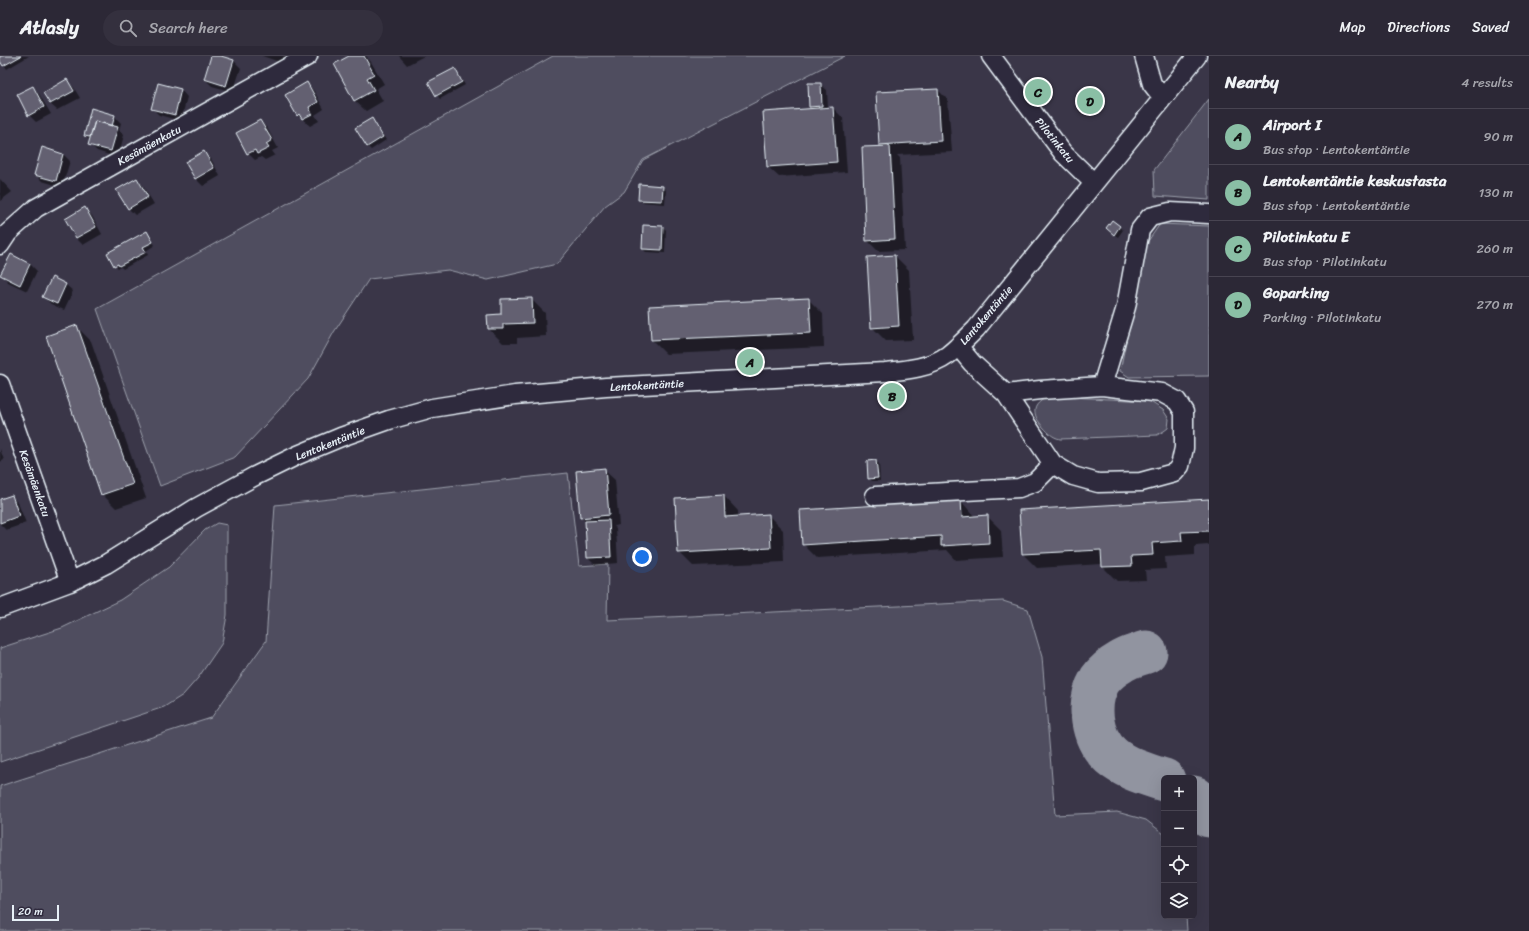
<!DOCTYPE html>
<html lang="en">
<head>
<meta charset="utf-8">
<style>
  :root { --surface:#2c2836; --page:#34303e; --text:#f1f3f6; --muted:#a6a6ad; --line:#484451; --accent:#8abfa5 }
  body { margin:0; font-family:Sriracha,sans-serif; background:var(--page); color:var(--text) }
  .controls { position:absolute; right:12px; bottom:12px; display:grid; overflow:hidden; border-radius:6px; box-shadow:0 4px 16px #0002 }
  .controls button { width:36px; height:36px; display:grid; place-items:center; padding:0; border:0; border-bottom:1px solid var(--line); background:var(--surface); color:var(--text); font:20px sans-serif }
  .scale { position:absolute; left:12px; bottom:10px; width:47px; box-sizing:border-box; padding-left:4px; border:2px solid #e8f1f8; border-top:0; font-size:11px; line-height:14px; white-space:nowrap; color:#e8f1f8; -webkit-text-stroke:3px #2f2a3d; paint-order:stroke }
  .you { position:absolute; left:642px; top:501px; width:14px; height:14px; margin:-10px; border:3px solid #fff; border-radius:50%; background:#1a73e8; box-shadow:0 0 0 6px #1a73e833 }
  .badge { display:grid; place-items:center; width:26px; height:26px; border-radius:50%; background:var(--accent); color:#111; font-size:13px; font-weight:700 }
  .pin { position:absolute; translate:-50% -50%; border:2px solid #fff; box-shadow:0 1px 4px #0006 }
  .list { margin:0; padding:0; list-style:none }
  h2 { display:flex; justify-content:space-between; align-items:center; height:52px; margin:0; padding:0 16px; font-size:17px }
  h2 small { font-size:13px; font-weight:400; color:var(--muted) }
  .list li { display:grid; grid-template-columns:26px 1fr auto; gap:12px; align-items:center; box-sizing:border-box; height:56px; padding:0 16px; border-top:1px solid var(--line) }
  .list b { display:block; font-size:15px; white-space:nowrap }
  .list p { margin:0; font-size:13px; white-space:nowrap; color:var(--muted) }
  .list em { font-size:13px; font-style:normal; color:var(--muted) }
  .icon { flex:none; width:22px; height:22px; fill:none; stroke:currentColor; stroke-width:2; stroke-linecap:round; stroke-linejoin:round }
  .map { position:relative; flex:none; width:1209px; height:875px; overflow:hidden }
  header { display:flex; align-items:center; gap:24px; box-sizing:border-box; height:56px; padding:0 20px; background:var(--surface); border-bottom:1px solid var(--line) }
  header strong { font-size:19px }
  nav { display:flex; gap:22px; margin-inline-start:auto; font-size:14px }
  .search { width:280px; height:36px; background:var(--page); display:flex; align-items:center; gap:10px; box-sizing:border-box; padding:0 14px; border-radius:22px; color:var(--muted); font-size:15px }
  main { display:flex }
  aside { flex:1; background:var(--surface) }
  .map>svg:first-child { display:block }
  .green { fill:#504e5f; stroke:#9ca0ac }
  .shadow { fill:#0007 }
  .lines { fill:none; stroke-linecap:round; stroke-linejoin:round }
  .taxiway { stroke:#9194a0; stroke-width:43 }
  .building { fill:#636171; stroke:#e8f1f8 }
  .minor-casing { stroke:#e8f1f8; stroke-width:21 }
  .minor { stroke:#2f2a3d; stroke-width:18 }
  .labels { text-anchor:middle; stroke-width:3.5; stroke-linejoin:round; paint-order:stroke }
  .street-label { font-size:11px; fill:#e8f1f8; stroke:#2f2a3d }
</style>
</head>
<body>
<header>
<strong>Atlasly</strong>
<div class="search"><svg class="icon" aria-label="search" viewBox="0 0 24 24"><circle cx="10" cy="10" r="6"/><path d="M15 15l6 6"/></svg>Search here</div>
<nav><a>Map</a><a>Directions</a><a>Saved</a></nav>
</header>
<main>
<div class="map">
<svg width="1209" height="875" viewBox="0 0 1209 875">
  <rect width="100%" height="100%" fill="#3a3648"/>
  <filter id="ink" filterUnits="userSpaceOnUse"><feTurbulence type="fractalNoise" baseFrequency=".025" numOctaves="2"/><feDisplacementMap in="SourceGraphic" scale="8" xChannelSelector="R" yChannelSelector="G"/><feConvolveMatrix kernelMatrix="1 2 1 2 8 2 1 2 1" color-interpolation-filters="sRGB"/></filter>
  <g filter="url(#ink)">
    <!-- green -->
    <path class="green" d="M553,0h292l-202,104 -19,32 -19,14 -48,58 -69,16 -40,-10 -79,9 -35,53 -26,47 -73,78 -75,29 -63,-177z
      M1209,43v101l-54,-4 -1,-26z
      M1160,168l49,2v150l-80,1 -9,-6 26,-127z
      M1050,340l99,5 14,9 6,9 -1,9 -4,3 -7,4 -97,4c-8,-2 -11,-6 -16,-11 -13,-14 -13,-24 6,-32z
      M568,417l11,93 29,-2 -1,56 396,-19 25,8 14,48 13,158 62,-3 29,8 18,14v82h22l1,15h-1187v-145l211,-68 55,-77 9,-136z
      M217,467l10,2v90l-5,28 -24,35 -15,17 -19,12 -164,55v-114l62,-20 58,-28 49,-33 36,-37z"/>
    <!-- shadow -->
    <path class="shadow" d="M0,0h29l-22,13 -7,-10z
      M212,0h6l16,5 7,7 -8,24 -21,-6 -7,-7z
      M262,0h26l-2,8z
      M351,0h15l5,6 13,22 -8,5 7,12 -17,10 -11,-10 -19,-37z
      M399,0h25l-17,9z
      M455,13l10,16 -25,14 -3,-4z
      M67,25l7,7 6,10 -23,12 -7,-6z
      M307,28l7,7 10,18 -9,6 4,6 -9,5 -12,-11z
      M820,28l7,6 1,18h5l10,10 4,54 -68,5 -11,-10 45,-58 -3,-2z
      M33,31l6,7 12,20 -15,8 -7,-7z
      M181,34l6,7 -6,24 -22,-6 -7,-7z
      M938,34l10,10 4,52 -55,3 3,3 5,92 -27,1 -11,-11 16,-93 -3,-3z
      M92,53l22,7 7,7 -2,7 5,5 -6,23 -21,-7 -7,-7v-3l-5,-6z
      M372,63l14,21 -15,10 -4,-4z
      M260,65l7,7 11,20 -6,3 3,4 -10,5 -4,-3 -6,3 -7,-7z
      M42,93l21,5 7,7 -8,26 -20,-6 -7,-7z
      M204,96l7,7 9,17 -17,10 -7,-7 -10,-17z
      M0,123l12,13 -12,9z
      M137,123l6,7 11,18 -19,11 -7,-7z
      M663,131l3,3 -1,14 -23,-2 -3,-3z
      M85,153l7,7 10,18 -19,11 -7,-7 -10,-18z
      M1112,166l11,8 -5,7 -8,-5z
      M663,171l3,3 -1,23 -19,-1 -3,-3z
      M146,176l9,13 -9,6 2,4 -25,14 -2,-2 -3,1 -2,-2 6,-4z
      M11,199l19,9 7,7 -10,20 -19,-9 -6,-7z
      M895,200l14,14 4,70 -27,1 -14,-14z
      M66,229l7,6 -9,19 -13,-6 -7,-7z
      M531,243l14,14 1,23 -29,2v5h-14l-14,-14 13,-14z
      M809,244l14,14 1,33 -158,7 -14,-14z
      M77,271l14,14 55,157 -30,10 -14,-14z
      M0,393l4,11 -4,2z
      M876,405l3,3 1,17h-8l-3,-3z
      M604,414l11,10 4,45 -5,1 2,2 2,35 -23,2 -7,-7 -2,-36 -5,-5z
      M11,440l7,7 8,20 -20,7 -6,-6v-24z
      M724,440l14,15v6l31,-1 14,14 1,32 -91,4 -14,-14 -3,-53z
      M1209,444v45l-14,1v9l-30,2 1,12 -21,1 1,10 -29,1 -14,-14 -1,-3 -65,4 -14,-14z
      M961,445l14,16 12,-1 14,14 2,27 -47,3 -9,-10 -130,8 -14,-14z"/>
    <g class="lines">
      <!-- taxiway -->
      <path class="taxiway" d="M1146,596c-8,3 -18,5 -25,10 -7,4 -16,11 -21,18 -14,24 -9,58 11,76 15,13 35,18 53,24
        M1194,741l15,19"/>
    </g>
    <!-- building -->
    <path class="building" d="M0,0h21l-18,10 -3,-5z
      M211,0h10l13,4 -8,26 -22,-7z
      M349,0h15l10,18 -7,4 7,12 -20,11 -20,-37z
      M455,12l7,14 -26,14 -8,-14z
      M67,23l7,12 -24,13 -7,-11z
      M307,26l11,20 -9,5 3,7 -10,5 -3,-5 -2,2 -12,-21z
      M158,27l23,6 -6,26 -24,-6z
      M808,27h13l1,23 -13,1z
      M33,30l11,21 -16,9 -11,-22z
      M938,33l3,52 -62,4 -3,-53z
      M833,51l4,55 -70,5 -4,-55z
      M91,52l24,7 -3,11 -17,-5 -5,16 -6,-1z
      M372,62l11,19 -16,10 -12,-19z
      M260,64l12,20 -6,4 3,4 -12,6 -2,-4 -8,4 -11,-21z
      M95,65l23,6 -7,24 -23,-6z
      M890,90l5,93 -29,2 -4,-94z
      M42,91l21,7 -7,27 -22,-6z
      M204,95l10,17 -19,11 -10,-17z
      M137,122l11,19 -20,12 -12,-19z
      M639,128l24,2 -1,15 -24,-1z
      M85,151l11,20 -20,11 -11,-19z
      M1112,164l8,6 -6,9 -8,-7z
      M643,169l20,1 -1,24 -20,-1z
      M147,175l6,11 -10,5 3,5 -27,14 -1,-2 -4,2 -7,-13z
      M11,198l19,10 -10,21 -20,-10z
      M895,199l4,71 -28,2 -4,-71z
      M52,221l14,7 -9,20 -15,-7z
      M532,242l1,25 -30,1v5h-15l-1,-14 14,-1v-15z
      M809,242l2,35 -160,7 -2,-34z
      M77,269l56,159 -32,11 -55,-159z
      M876,404l2,18 -10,1 -1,-18z
      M605,412l4,47 -29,3 -4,-47z
      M12,439l7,21 -19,7v-24z
      M724,439l1,22 44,-3 2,34 -93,5 -3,-55z
      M1209,443v32l-28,1 1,9 -30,2 1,12 -22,1 1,10 -30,1 -1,-17 -79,4 -3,-44z
      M961,444l1,17 26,-2 1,28 -48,3v-10l-139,9 -2,-35z
      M609,464l2,37 -24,1 -2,-37z"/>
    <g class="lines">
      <!-- minor casing -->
      <g class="minor-casing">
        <path id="minor" d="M991,0l72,97 31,30
          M1144,0l8,28 11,14
          M0,189l8,-12 28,-25 272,-152
          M958,290l14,17 34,31 47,70 20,12 25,7 43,-1 33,-9 6,-7 4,-18v-36l-7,-11 -15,-8 -60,-7 -62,4 -34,4
          M0,328l70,198
          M1102,330l24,-79 14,-77 10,-13 20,-5 39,2
          M875,440l144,-8 16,-6 18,-18
          M0,552l70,-26 36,-18 90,-56 59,-32 43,-21 43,-18 48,-17 43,-12 83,-13 91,-8 279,-15c22,-2 45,-4 63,-17 10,-8 19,-17 28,-26l221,-273"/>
      </g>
      <!-- minor -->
      <use href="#minor" class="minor"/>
    </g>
  </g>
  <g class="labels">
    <!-- street labels -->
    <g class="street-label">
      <text transform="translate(1055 84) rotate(51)" y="4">Pilotinkatu</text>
      <text transform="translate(149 89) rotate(-29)" y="4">Kesämäenkatu</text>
      <text transform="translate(986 259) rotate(-49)" y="4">Lentokentäntie</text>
      <text transform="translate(647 329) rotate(-3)" y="4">Lentokentäntie</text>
      <text transform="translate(330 387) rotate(-22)" y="4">Lentokentäntie</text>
      <text transform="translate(35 427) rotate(70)" y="4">Kesämäenkatu</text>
    </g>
  </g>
</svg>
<div class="controls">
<button>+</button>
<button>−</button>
<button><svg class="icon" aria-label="locate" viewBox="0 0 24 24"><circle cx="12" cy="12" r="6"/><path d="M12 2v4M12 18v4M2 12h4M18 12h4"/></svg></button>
<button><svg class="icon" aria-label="layers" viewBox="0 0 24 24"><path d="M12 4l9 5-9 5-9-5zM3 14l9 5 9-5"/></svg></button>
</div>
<div class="scale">20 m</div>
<div class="you"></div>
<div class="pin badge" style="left:750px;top:306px">A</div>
<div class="pin badge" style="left:892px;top:340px">B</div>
<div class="pin badge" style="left:1038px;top:36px">C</div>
<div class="pin badge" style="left:1090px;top:45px">D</div>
</div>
<aside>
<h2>Nearby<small>4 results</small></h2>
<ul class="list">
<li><span class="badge">A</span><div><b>Airport I</b><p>Bus stop · Lentokentäntie</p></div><em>90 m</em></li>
<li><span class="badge">B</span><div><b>Lentokentäntie keskustasta</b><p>Bus stop · Lentokentäntie</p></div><em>130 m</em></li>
<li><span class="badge">C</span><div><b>Pilotinkatu E</b><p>Bus stop · Pilotinkatu</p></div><em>260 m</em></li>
<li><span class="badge">D</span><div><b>Goparking</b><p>Parking · Pilotinkatu</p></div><em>270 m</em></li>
</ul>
</aside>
</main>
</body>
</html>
